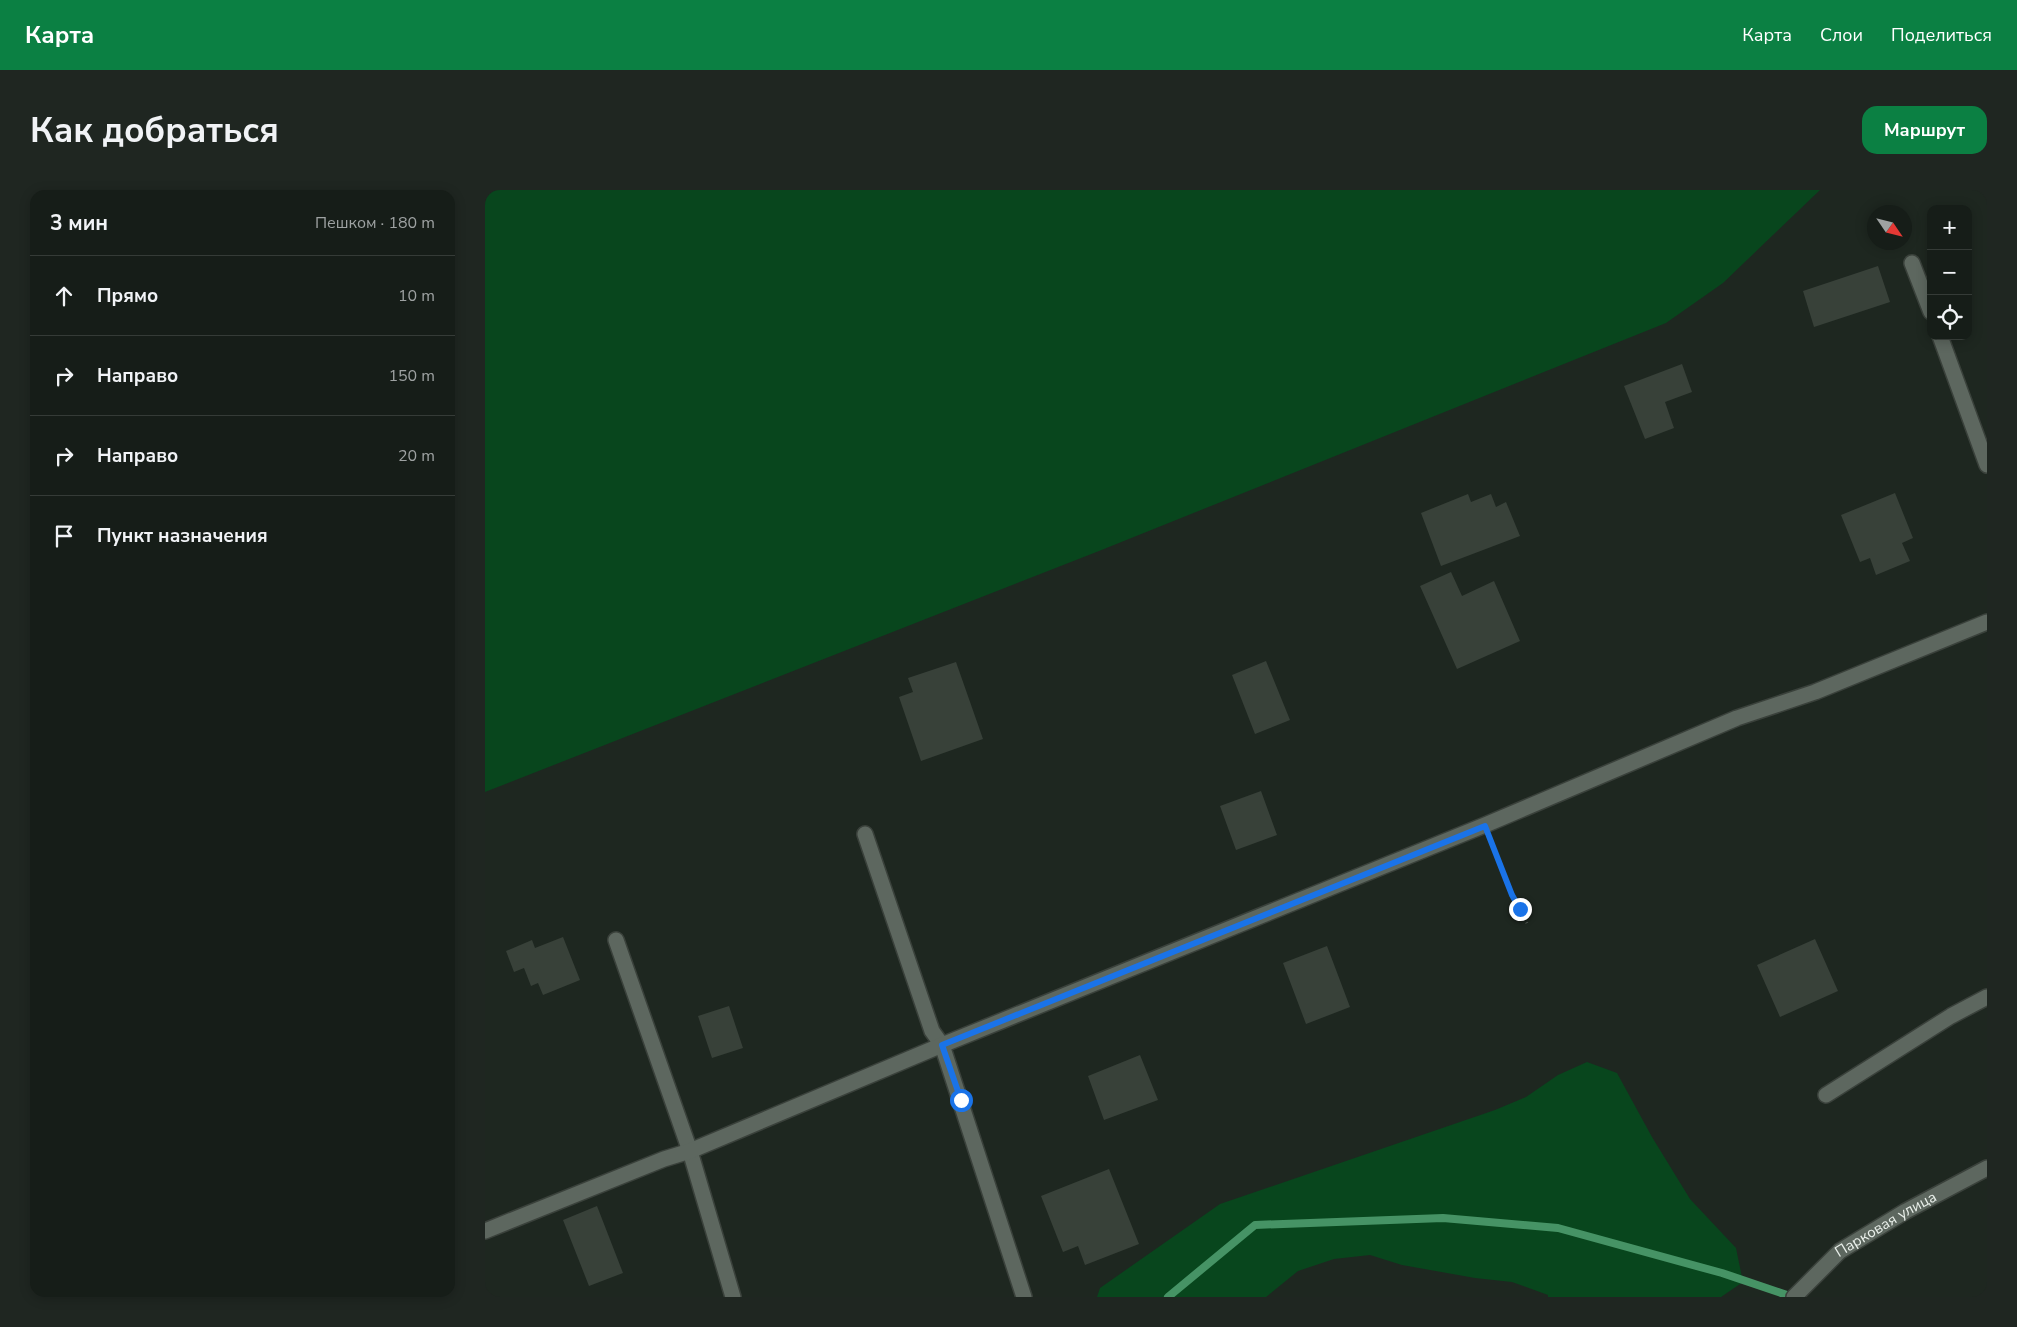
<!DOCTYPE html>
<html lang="ru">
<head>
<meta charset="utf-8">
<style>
  :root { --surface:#161d18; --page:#1f2621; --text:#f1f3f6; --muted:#9ea2a2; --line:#353b37; --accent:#0b8043 }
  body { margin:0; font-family:"Nunito Sans",sans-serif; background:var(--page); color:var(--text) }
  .controls { position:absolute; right:15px; top:15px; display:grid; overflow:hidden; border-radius:10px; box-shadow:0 2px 12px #0003 }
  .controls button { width:45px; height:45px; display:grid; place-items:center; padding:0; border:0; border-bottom:1px solid var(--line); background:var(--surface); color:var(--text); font:25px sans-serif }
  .compass { position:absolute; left:1382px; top:15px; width:45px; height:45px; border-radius:50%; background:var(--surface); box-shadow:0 2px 12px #0003; rotate:125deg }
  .stop { position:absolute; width:15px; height:15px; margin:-11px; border:4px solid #1a73e8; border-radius:50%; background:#fff }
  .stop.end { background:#1a73e8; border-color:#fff; box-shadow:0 1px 5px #0008 }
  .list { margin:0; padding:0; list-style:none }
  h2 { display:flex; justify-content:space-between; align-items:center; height:65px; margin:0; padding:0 20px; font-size:21px }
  h2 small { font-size:16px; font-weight:400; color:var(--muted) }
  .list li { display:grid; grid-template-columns:32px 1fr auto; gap:15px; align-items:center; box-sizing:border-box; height:80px; padding:0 20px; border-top:1px solid var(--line) }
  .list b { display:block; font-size:19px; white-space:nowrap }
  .list em { font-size:16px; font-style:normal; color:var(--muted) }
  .icon { flex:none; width:28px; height:28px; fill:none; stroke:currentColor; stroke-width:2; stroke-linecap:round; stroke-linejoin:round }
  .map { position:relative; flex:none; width:1502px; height:1107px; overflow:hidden; border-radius:15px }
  header { display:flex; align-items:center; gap:30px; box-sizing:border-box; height:70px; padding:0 25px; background:var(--accent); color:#fff }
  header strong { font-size:24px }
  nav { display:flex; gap:28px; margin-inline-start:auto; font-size:18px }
  .intro { display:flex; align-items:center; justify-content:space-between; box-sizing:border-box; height:120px; padding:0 30px }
  h1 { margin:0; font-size:35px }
  .button { padding:12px 22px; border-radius:15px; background:var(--accent); color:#fff; font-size:18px; font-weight:700 }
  main { display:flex; gap:30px; padding:0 30px }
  aside { flex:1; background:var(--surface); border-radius:15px; box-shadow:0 2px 12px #0003 }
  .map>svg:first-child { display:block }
  .green { fill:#08461d }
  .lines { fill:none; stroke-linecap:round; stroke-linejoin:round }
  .stream { stroke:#469365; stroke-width:8 }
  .building { fill:#384139 }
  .minor-casing { stroke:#3a413b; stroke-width:18 }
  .path { stroke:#606861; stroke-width:3; stroke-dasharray:2.5 4; stroke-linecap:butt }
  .minor { stroke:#5d675f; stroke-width:15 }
  .route { stroke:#1a73e8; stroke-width:6 }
  .labels { text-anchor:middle; stroke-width:4.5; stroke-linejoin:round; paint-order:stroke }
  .street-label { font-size:15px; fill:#eaf0eb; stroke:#151d16 }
</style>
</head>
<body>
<header>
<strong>Карта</strong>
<nav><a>Карта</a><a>Слои</a><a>Поделиться</a></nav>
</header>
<div class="intro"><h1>Как добраться</h1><a class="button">Маршрут</a></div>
<main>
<aside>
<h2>3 мин<small>Пешком · 180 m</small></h2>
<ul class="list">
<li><svg class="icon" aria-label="ahead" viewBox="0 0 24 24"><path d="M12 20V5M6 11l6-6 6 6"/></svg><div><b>Прямо</b></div><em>10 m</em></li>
<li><svg class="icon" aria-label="right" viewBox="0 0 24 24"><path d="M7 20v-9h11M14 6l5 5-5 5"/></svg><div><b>Направо</b></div><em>150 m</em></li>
<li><svg class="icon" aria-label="right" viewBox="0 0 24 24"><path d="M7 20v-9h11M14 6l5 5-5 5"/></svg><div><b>Направо</b></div><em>20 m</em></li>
<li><svg class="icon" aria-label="arrive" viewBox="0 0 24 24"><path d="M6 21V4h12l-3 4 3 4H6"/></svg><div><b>Пункт назначения</b></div></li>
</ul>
</aside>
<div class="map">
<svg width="1502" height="1107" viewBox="0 0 1502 1107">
  <rect width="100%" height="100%" fill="#1e2720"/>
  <!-- green -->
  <path class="green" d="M0,0h1335l-97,93 -57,40 -567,228 -614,241z
    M1102,872l30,11 35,64 38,62 46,49 7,34 -22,15h-173v-2l-36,-13 -37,-4 -73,-13 -32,-10 -36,4 -36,12 -32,26h-169l3,-9 120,-84 275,-94 31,-13 32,-22z"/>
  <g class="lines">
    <!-- stream -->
    <path class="stream" d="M683,1107l87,-72 188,-7 115,10 164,45 71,24"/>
  </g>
  <!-- building -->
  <path class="building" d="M1393,76l12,36 -76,25 -11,-36z
    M1197,174l10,28 -27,10 9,26 -29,11 -21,-53z
    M1410,303l18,45 -11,5 8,18 -34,14 -6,-17 -10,4 -19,-47z
    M983,304l3,8 20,-8 5,13 10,-5 14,34 -79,30 -20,-53z
    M966,382l11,24 32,-15 26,60 -63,28 -37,-83z
    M781,471l24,59 -35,14 -23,-59z
    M471,472l27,77 -62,22 -22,-64 14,-5 -5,-14z
    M776,601l16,44 -41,15 -16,-44z
    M78,747l17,43 -37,15 -5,-12 -7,3 -7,-18 -10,4 -8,-21 26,-11 3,8z
    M1330,749l23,52 -58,26 -23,-52z
    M842,756l23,61 -44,17 -23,-61z
    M244,816l14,42 -31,10 -14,-42z
    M655,865l18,45 -54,20 -16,-44z
    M624,979l30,75 -54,21 -7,-19 -15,6 -22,-56z
    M112,1016l26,67 -34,13 -26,-66z"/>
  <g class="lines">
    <!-- minor casing -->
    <g class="minor-casing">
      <g id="minor">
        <path d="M1427,73l19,49"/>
        <path d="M1455,146l47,129"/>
        <path d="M380,644l67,197 10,14 82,252"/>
        <path d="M131,750l74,211 43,146"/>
        <path d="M1341,905l125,-79 36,-19"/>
        <path d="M0,1041l179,-72 26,-8 252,-106 543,-220 252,-107 78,-26 172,-70"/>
        <path id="s1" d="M1309,1107l46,-46 66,-40 81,-43"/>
      </g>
    </g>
    <!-- path -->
    <path class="path" d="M1008,655l19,50 15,28"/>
    <!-- minor -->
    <use href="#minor" class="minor"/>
  </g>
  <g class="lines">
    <!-- route -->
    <path class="route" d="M476,910l-19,-55 543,-219 27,69 8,14"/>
  </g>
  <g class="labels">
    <!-- street labels -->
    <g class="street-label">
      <text dy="5" stroke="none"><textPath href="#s1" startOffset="118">Парковая улица</textPath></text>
    </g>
  </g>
</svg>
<div class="controls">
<button>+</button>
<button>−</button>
<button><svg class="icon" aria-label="locate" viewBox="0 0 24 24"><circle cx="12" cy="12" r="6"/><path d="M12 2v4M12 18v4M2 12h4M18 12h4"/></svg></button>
</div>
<svg class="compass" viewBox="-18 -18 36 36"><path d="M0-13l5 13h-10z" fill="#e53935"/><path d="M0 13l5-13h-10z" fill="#9ea2a2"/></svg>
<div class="stop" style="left:476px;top:910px"></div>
<div class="stop end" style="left:1035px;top:719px"></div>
</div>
</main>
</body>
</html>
